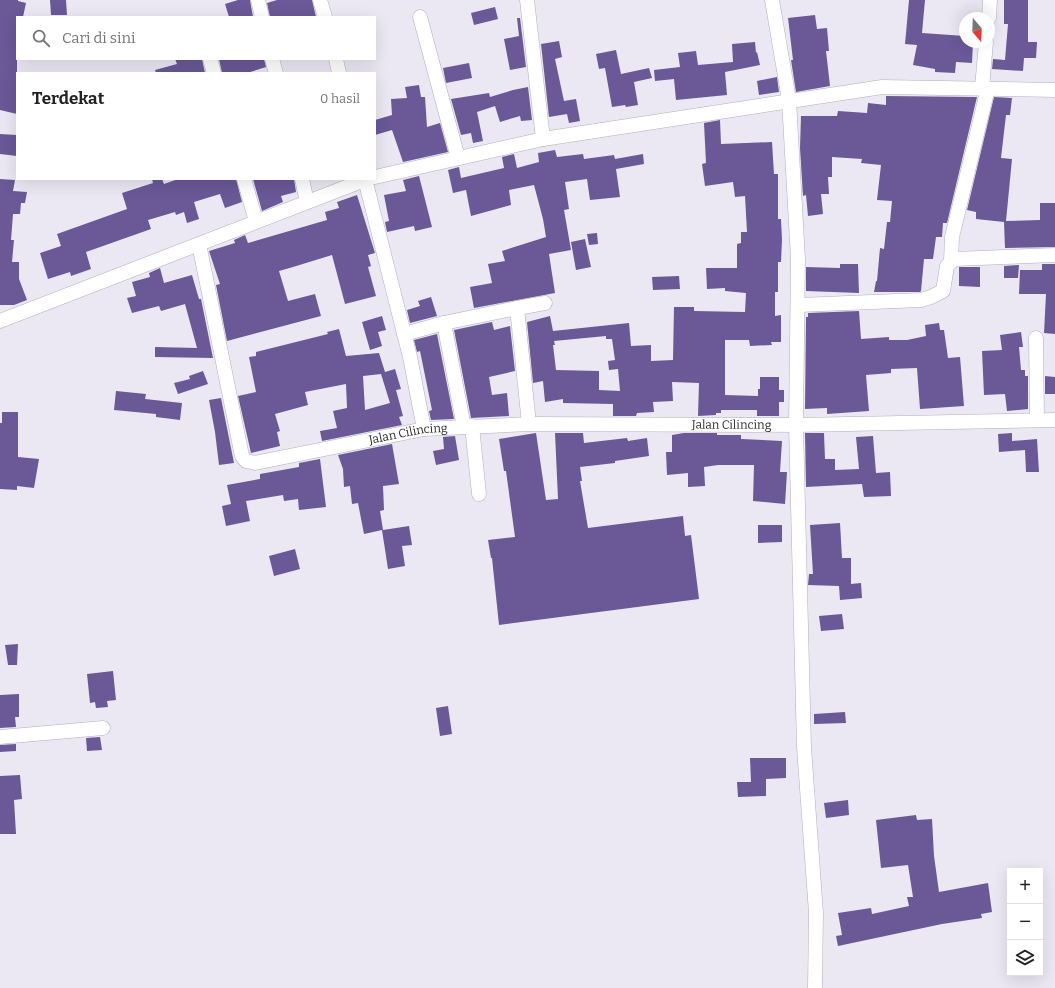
<!DOCTYPE html>
<html lang="id">
<head>
<meta charset="utf-8">
<style>
  :root { --surface:#fff; --page:#f6f6f6; --text:#222; --muted:#767676; --line:#e0e0e0 }
  body { margin:0; font-family:Bitter,serif; background:var(--page); color:var(--text) }
  .controls { position:absolute; right:12px; bottom:12px; display:grid; overflow:hidden; border-radius:0px; box-shadow:0 4px 16px #0002 }
  .controls button { width:36px; height:36px; display:grid; place-items:center; padding:0; border:0; border-bottom:1px solid var(--line); background:var(--surface); color:var(--text); font:20px sans-serif }
  .compass { position:absolute; left:959px; top:12px; width:36px; height:36px; border-radius:50%; background:var(--surface); box-shadow:0 4px 16px #0002; rotate:161deg }
  .list { margin:0; padding:0; list-style:none }
  h2 { display:flex; justify-content:space-between; align-items:center; height:52px; margin:0; padding:0 16px; font-size:17px }
  h2 small { font-size:13px; font-weight:400; color:var(--muted) }
  .icon { flex:none; width:22px; height:22px; fill:none; stroke:currentColor; stroke-width:2; stroke-linecap:round; stroke-linejoin:round }
  .map { position:relative; flex:none; width:1055px; height:988px; overflow:hidden }
  .search { position:absolute; background:var(--surface); box-shadow:0 4px 16px #0002; left:16px; top:16px; width:360px; height:44px; display:flex; align-items:center; gap:10px; box-sizing:border-box; padding:0 14px; border-radius:0px; color:var(--muted); font-size:15px }
  .panel { position:absolute; background:var(--surface); box-shadow:0 4px 16px #0002; left:16px; top:72px; width:360px; height:108px; border-radius:0px }
  .map>svg:first-child { display:block }
  .building { fill:#6a5897; fill-rule:evenodd }
  .lines { fill:none; stroke-linecap:round; stroke-linejoin:round }
  .street-casing { stroke:#b1afba; stroke-width:15 }
  .street { stroke:#fff; stroke-width:14 }
  .labels { text-anchor:middle; stroke-width:4; stroke-linejoin:round; paint-order:stroke }
  .street-label { font-size:12px; fill:#2d2c30; stroke:#f8f6ff }
</style>
</head>
<body>
<div class="map">
<svg width="1055" height="988" viewBox="0 0 1055 988">
  <rect width="100%" height="100%" fill="#ebe8f4"/>
  <!-- building -->
  <path class="building" d="M0,0h18v1l8,2 -3,14h-6v97l-17,-4z
    M50,0h16l1,15h-16z
    M238,0h12l3,17h-24l-4,-13z
    M277,0h35l4,17h-46l-3,-14z
    M909,0h16l-3,33 43,3v6h8l-1,21 -16,-1 -1,11 -20,-1v-3l-22,-4 4,-20 -12,-1z
    M1004,0h24v42h9l-1,16h-12l-1,13 -31,-2 1,-10 12,1 3,-36h-4z
    M495,7l3,12 -24,6 -3,-12z
    M815,15l2,14 10,-1 2,23h-3l4,35 -34,6 -5,-32h2l-5,-42z
    M517,18h3l6,49 -16,3 -6,-31 15,-3z
    M559,41l3,16 -7,2 9,42 12,-2 4,22 -11,2 -2,-9 -18,3 -8,-73z
    M755,42l1,11 1,-1 3,13 -35,7 2,23 -51,5 -2,-21 -19,2 -1,-11 26,-3 -2,-14 18,-2 2,14 35,-3 -1,-18z
    M616,50l5,24 28,-6 3,10 -18,4 4,23 -12,2 -1,-2 -13,2 -7,-39 -6,1 -3,-15z
    M175,59h27l3,14h-49l-1,-3 22,-6z
    M219,59h45l2,8 -19,6h-25z
    M469,63l3,15 -26,5 -3,-15z
    M777,77l2,15 -20,3 -2,-14z
    M419,85l2,12h4l2,30 13,-4 8,29 -45,10 -11,-32 -17,5v-15l17,-5 -1,-16 16,-1 -2,-11z
    M528,87l4,33 -11,1 -1,-5 -20,6 -5,-16 -18,6 6,29 -10,2 -2,-10 -10,2 -10,-36 38,-6 1,4 23,-7z
    M886,96l91,1 -30,126h-4l-1,14h-6l-3,22h-9l-3,32 -1,1h-46l2,-11h1l3,-33 4,1 3,-27h3l2,-21 -15,-1 4,-35 -20,-2 1,-4 -30,-2v20h-4l1,17h-8l2,20 -15,2 -2,-21 -3,1 -3,-48 1,-32h36l1,-5 29,2 1,-10 18,2z
    M994,97l18,1 -2,17h-4l-5,43 11,1 -6,62 34,-1v-17h15v44l-50,1 -1,-26 -28,-3v-7l-9,-2z
    M720,120l1,24 51,-2 2,32h4v45h3l1,21 -1,22h-3v30h-3v24l6,-1v27h-10l1,3 -22,1 -1,-6h-24v55l33,1v-7h2v-12h19v13h5v12h-5v14h-22v-6h-36v3h-5v2l-18,1 1,-33 -27,-1 1,19 -20,1 1,10 -17,1 -1,3h-23v-12l-50,-1v-4l-18,3 -2,-21 -10,2 -6,-61 23,-6 3,15 76,-8 2,23 20,-1v16l22,-1 1,-53h20v4l51,1 1,-19 -21,-2v-3l-18,1 -1,-21h31v-24l4,-1v-11h6l-2,-36 -10,1 -2,-15 -28,4 -3,-22 4,-1 -2,-40zM606,336v3h6l3,21 -7,1 1,9 9,-1 2,22 -21,-1v-19l-43,-1 -3,-25h2l-1,-4z
    M0,134l17,1v21l-17,-2z
    M555,150l2,7 26,-3 1,5 30,-4 1,4 28,-5 1,10 -28,5 4,28 -30,3 -3,-21 -22,3 4,27 -5,1 7,40 -22,4 6,39 -81,15 -4,-21 22,-4 -4,-19 17,-3 -3,-10 44,-14 -3,-18 -9,-34 -25,5 2,15 -40,11 -5,-26 -13,3 -5,-23 11,-3 2,11 30,-7 13,-3 -2,-11 12,-3 3,14 22,-6 -1,-9z
    M419,176l13,51 -17,4 -1,-5 -27,6 -2,-10 4,-1 -5,-26 22,-4 -3,-11z
    M0,179l15,1 -2,11 14,1 -2,11h-4l-1,11h-7l-2,26h3l-2,22h7v17l8,21 -13,5h-14z
    M152,179h10l2,5 14,-5h58l6,23 -17,6 -5,-14 -26,8 5,17 -12,4 -3,-11 -8,3 -1,-3 -27,8 3,9 -65,23 5,17 -20,7 -1,-4 -22,7 -8,-26 21,-7 -4,-12 70,-25 -5,-16 31,-10z
    M253,179h41l2,13 -15,4 2,6 -21,9z
    M357,195l18,58 -7,2 3,11 -3,1 8,29 -31,8 -13,-49 -39,12 -14,4 9,30 27,-7 6,22 -94,25 -11,-56 4,-1 -11,-33 26,-8 -1,-3 11,-5 3,8 79,-23 -2,-8 14,-4 -2,-6z
    M597,233l1,11 -9,1 -2,-11z
    M585,239l6,28 -15,3 -5,-28z
    M840,264h18l1,29 -53,-2v-24l34,1z
    M1042,264h13v70l-11,-1 2,-39h-27l1,-24h22z
    M1019,265l-1,13h-14v-12z
    M959,267h21v20l-21,-1z
    M160,268l4,15 28,-8 7,24h2l12,59 -58,-1v-10l42,1 -12,-44 -24,7 -2,-5 -27,7 -5,-15 9,-2 -4,-14 18,-5 -1,-4z
    M679,276l1,13 -27,1 -1,-13z
    M431,297l6,19 -27,7 -3,-13 13,-4 -2,-5z
    M859,311l2,28 28,-2v3h18l19,-4 -1,-11 14,-2 1,7h4l4,28 12,-1 4,49 -44,3 -3,-41 -26,1v4l-25,2 3,36 -42,3v-6l-22,1 1,-92h2v-4z
    M382,316l4,14 -8,2 4,14 -12,4 -8,-28z
    M492,322l2,8 16,-4 5,45 -26,6 3,18 15,-2 2,23 -38,2 -17,-88z
    M339,329l7,27 33,-3 6,19 10,-3 6,20 -5,1 7,26 -4,1 3,8 -80,16 -2,-10 17,-3 -4,-17 14,-3 -1,-24 -41,8 3,13 -33,9 5,17 -3,1 3,14 -29,7 -13,-57 18,-4 -7,-35 7,-1v-4l72,-18 -1,-2zM381,374l9,29 -25,7 -2,-34z
    M1021,332l2,15h-4l2,23h4v6h3v33l-21,2 -2,-17 -21,1 -2,-44 20,-1 -2,-15z
    M437,334l17,85 -23,1 -2,-9 3,-1 -12,-59 -3,1 -3,-12z
    M203,371l5,13 -30,10 -4,-11 16,-4 -1,-3z
    M1045,376l10,1v17h-10z
    M116,391l30,3 -1,5 37,4 -2,17 -24,-3v-3l-42,-4z
    M221,398l13,65 -15,2 -4,-33 -6,-32z
    M2,412h16v45l21,2 -5,29 -17,-2v4l-17,-1v-66h2z
    M536,433l10,67 12,-1 -3,-66h28l1,10 43,-5 1,3 19,-3 2,18 -34,5v2l-35,4 2,14h-2l8,47 95,-12 2,20 6,-1 8,64 -200,26 -7,-67h-1l-3,-18 27,-3 -9,-66h-2l-5,-32z
    M684,433h33v2h24v4l41,2 -2,31h7l-2,32 -32,-3 1,-36h-36l-14,2 1,19 -17,1v-14l-21,2 -1,-23h6v-17z
    M805,433h19l1,26h10v11l24,-1 -3,-32 17,-1 3,37 14,-1 1,24 -27,1 -2,-13 -56,3z
    M1012,433v8l25,-2 2,33h-13l-1,-22 -26,2 -1,-18z
    M455,436l4,24 -23,5 -3,-14 11,-2 -1,-12z
    M392,444l7,40 -16,2 1,24 -4,1 3,19 26,-4 3,19 -10,1 3,20 -17,3 -6,-39 -18,4 -6,-31 -6,1 -2,-18 -6,1 -1,-18 -5,-14z
    M320,459l6,48 -27,3 -1,-11 -14,2 -1,-6 -37,6 4,20 -24,5 -4,-20 9,-2 -4,-19 33,-6v-5l39,-7v-4z
    M840,523l2,35h9v26l10,-1 1,15 -22,2 -1,-14 -31,-1 1,-11h4l-3,-49z
    M758,525h24v17l-24,1z
    M295,549l5,20 -26,7 -5,-20z
    M842,614l2,15 -23,2 -2,-15z
    M18,644l-1,21h-9l-3,-20z
    M113,671l3,29 -9,1 1,6 -12,1 -1,-6 -5,1 -3,-29z
    M19,694v23h-4l1,10 -16,1v-33z
    M448,706l4,28 -12,2 -4,-28z
    M845,712l1,11 -32,1v-10z
    M100,737l2,13 -15,1 -1,-13z
    M16,744v7l-16,1v-7z
    M750,758h36v20l-20,1v17l-28,1 -1,-15h14z
    M20,775l2,24 -8,1 2,34h-16v-58z
    M848,800l1,15 -23,3 -2,-15z
    M916,815l1,5 15,-1 2,37 5,36 49,-9 4,29 -11,2 1,4 -40,6 -104,22 -2,-10 6,-1 -4,-22 33,-5 1,6 37,-8 -2,-9h6l-5,-32 -27,3 -5,-48z"/>
  <g class="lines">
    <!-- street casing -->
    <g class="street-casing">
      <g id="street">
        <path d="M258,0l4,17"/>
        <path d="M320,0l5,17"/>
        <path d="M527,0l16,139"/>
        <path d="M772,0l17,100 9,159 -2,166 8,322 12,166 -1,75"/>
        <path d="M420,17l38,141"/>
        <path d="M989,18l1,-18"/>
        <path d="M210,59l4,14"/>
        <path d="M272,59l4,14"/>
        <path d="M336,59l3,14"/>
        <path d="M982,88l4,-46"/>
        <path d="M375,177l168,-38 339,-52 173,3"/>
        <path d="M244,179l12,42"/>
        <path d="M302,179l5,23"/>
        <path d="M365,179l45,178 14,72"/>
        <path id="s1" d="M199,244l43,212 4,5 9,2 169,-34 105,-5 267,1 259,-5"/>
        <path d="M951,261l1,-24 36,-149"/>
        <path d="M799,305l122,-5 10,-3 12,-6 4,-25 7,-7 101,-4"/>
        <path d="M517,308l28,-5"/>
        <path d="M0,321l367,-142"/>
        <path d="M404,334l40,-11"/>
        <path d="M1036,338l1,82"/>
        <path d="M472,426l7,68"/>
        <path d="M464,427l-20,-104 73,-15 12,116"/>
        <path d="M0,737l103,-9"/>
      </g>
    </g>
    <!-- street -->
    <use href="#street" class="street"/>
  </g>
  <g class="labels">
    <!-- street labels -->
    <g class="street-label">
      <text dy="4" stroke="none"><textPath href="#s1" startOffset="712">Jalan Cilincing</textPath></text>
      <text dy="4" stroke="none"><textPath href="#s1" startOffset="388">Jalan Cilincing</textPath></text>
    </g>
  </g>
</svg>
<div class="controls">
<button>+</button>
<button>−</button>
<button><svg class="icon" aria-label="layers" viewBox="0 0 24 24"><path d="M12 4l9 5-9 5-9-5zM3 14l9 5 9-5"/></svg></button>
</div>
<svg class="compass" viewBox="-18 -18 36 36"><path d="M0-13l5 13h-10z" fill="#e53935"/><path d="M0 13l5-13h-10z" fill="#767676"/></svg>
<div class="search"><svg class="icon" aria-label="search" viewBox="0 0 24 24"><circle cx="10" cy="10" r="6"/><path d="M15 15l6 6"/></svg>Cari di sini</div>
<section class="panel">
<h2>Terdekat<small>0 hasil</small></h2>
<ul class="list">
</ul>
</section>
</div>
</body>
</html>
